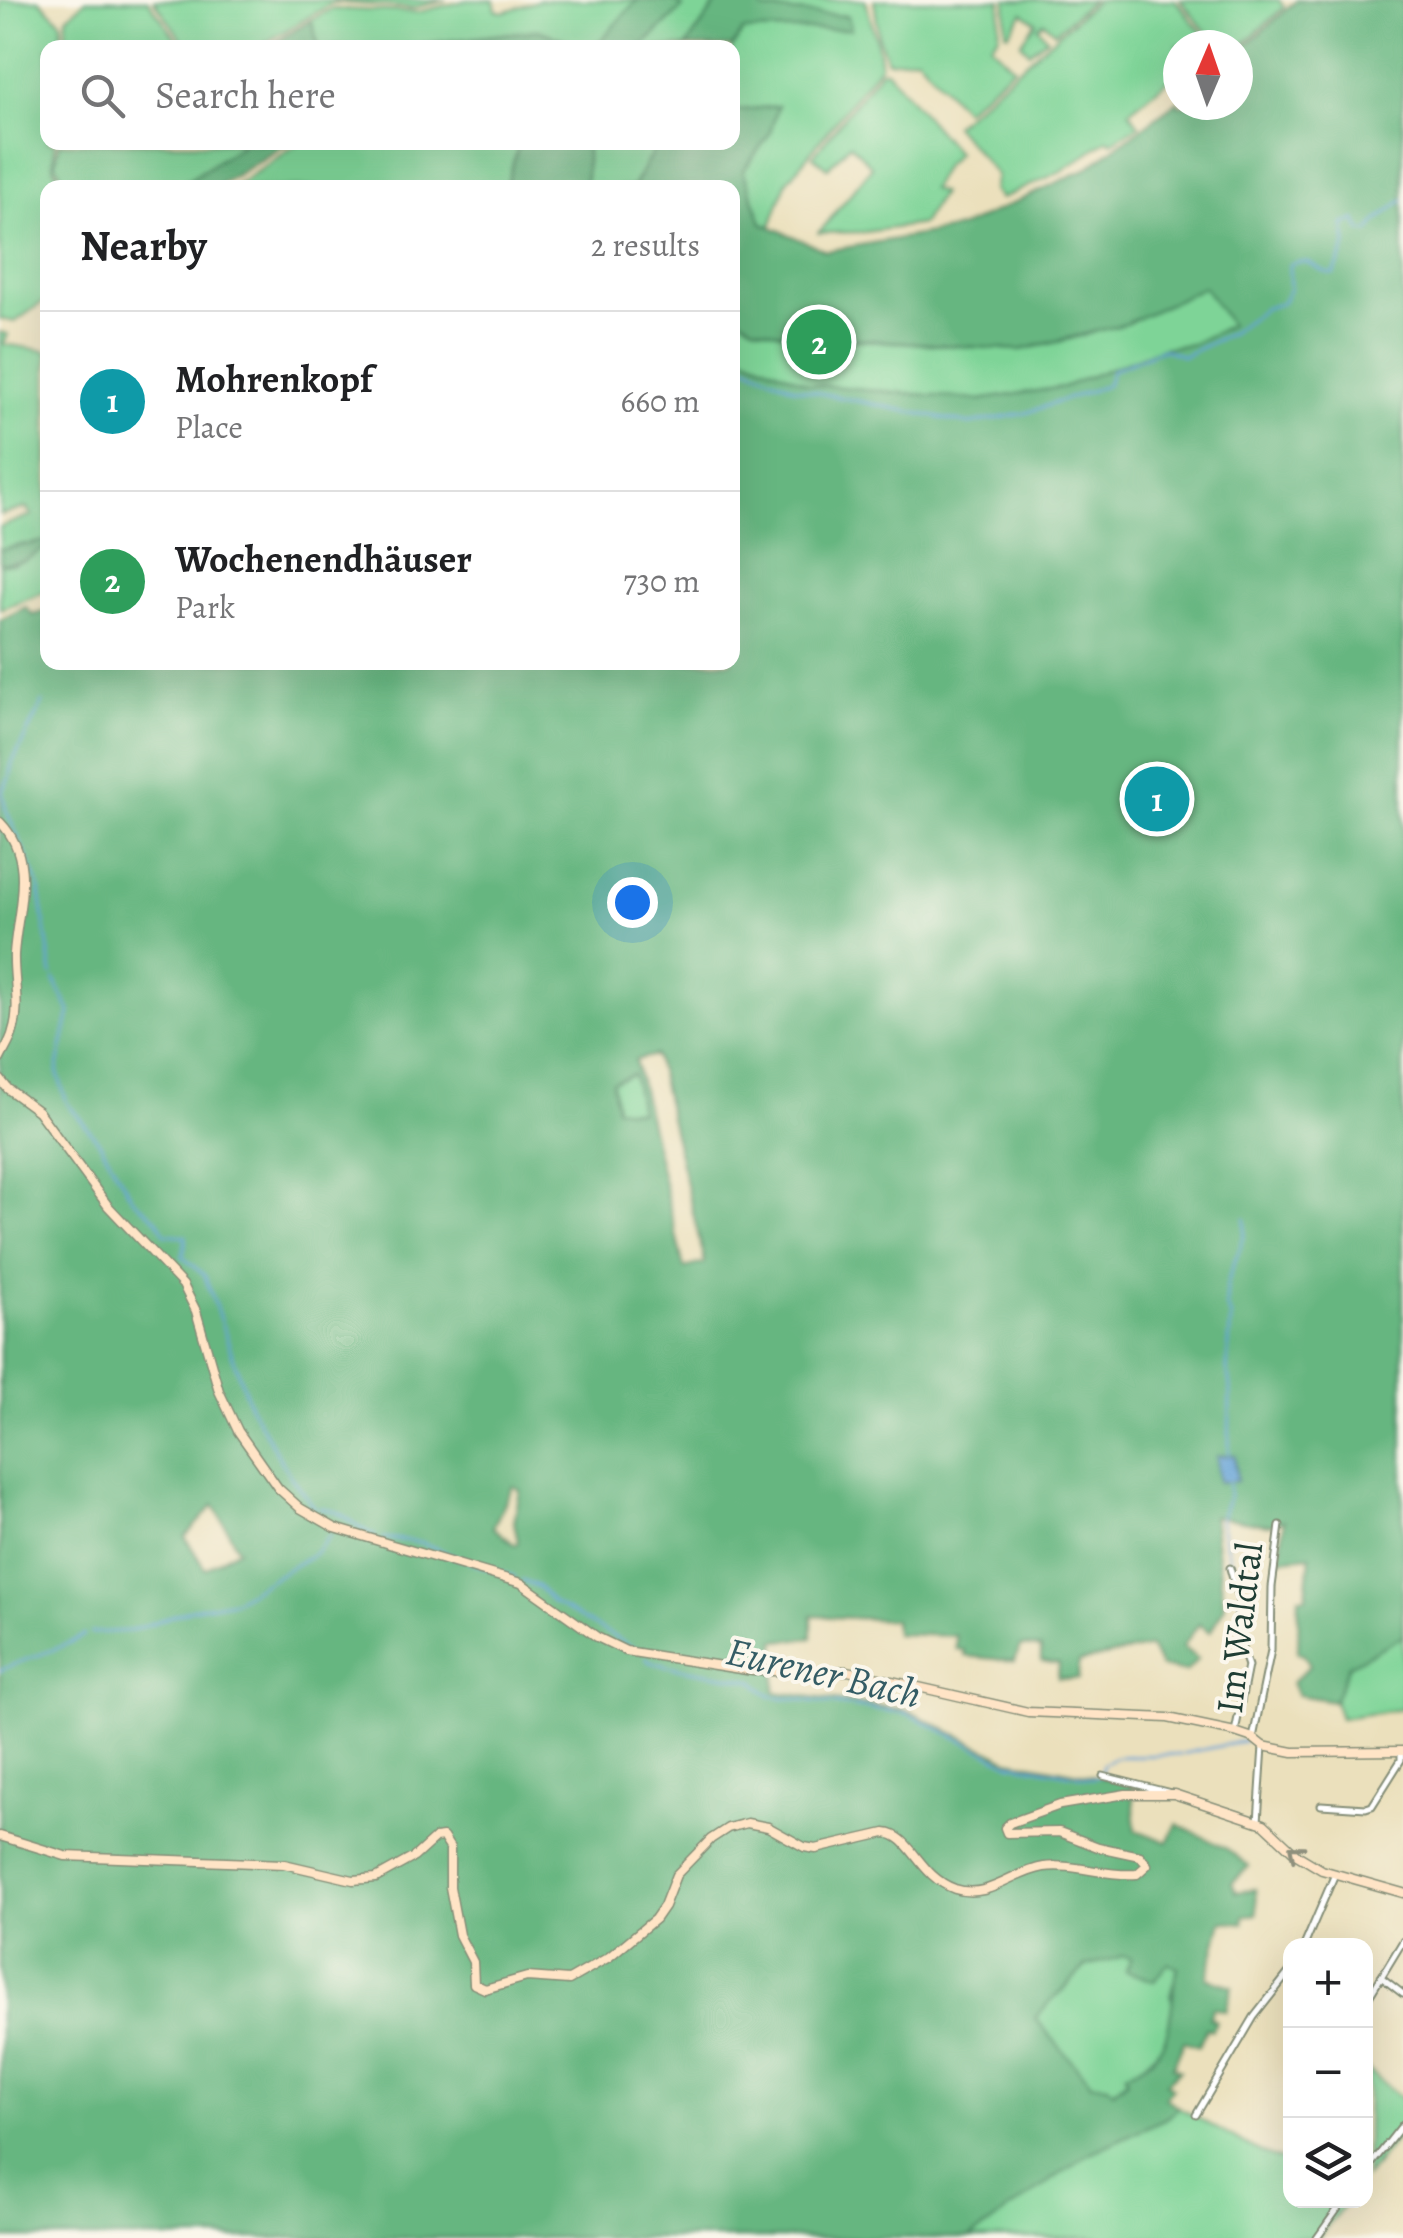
<!DOCTYPE html>
<html lang="en">
<head>
<meta charset="utf-8">
<style>
  :root { --surface:#fff; --page:#f6f6f6; --text:#202124; --muted:#757577; --line:#e0e0e0; --accent:#7c3aed }
  body { margin:0; font-family:Alegreya,serif; background:var(--page); color:var(--text) }
  .controls { position:absolute; right:30px; bottom:30px; display:grid; overflow:hidden; border-radius:20px; box-shadow:0 10px 40px #0002 }
  .controls button { width:90px; height:90px; display:grid; place-items:center; padding:0; border:0; border-bottom:2px solid var(--line); background:var(--surface); color:var(--text); font:50px sans-serif }
  .compass { position:absolute; left:1163px; top:30px; width:90px; height:90px; border-radius:50%; background:var(--surface); box-shadow:0 10px 40px #0002; rotate:2deg }
  .you { position:absolute; left:632px; top:902px; width:35px; height:35px; margin:-25px; border:8px solid #fff; border-radius:50%; background:#1a73e8; box-shadow:0 0 0 15px #1a73e833 }
  .badge { display:grid; place-items:center; width:65px; height:65px; border-radius:50%; background:var(--accent); color:#fff; font-size:32px; font-weight:700 }
  .pin { position:absolute; translate:-50% -50%; border:5px solid #fff; box-shadow:0 2px 10px #0006 }
  .list { margin:0; padding:0; list-style:none }
  h2 { display:flex; justify-content:space-between; align-items:center; height:130px; margin:0; padding:0 40px; font-size:42px }
  h2 small { font-size:32px; font-weight:400; color:var(--muted) }
  .list li { display:grid; grid-template-columns:65px 1fr auto; gap:30px; align-items:center; box-sizing:border-box; height:180px; padding:0 40px; border-top:2px solid var(--line) }
  .list b { display:block; font-size:38px; white-space:nowrap }
  .list p { margin:0; font-size:32px; white-space:nowrap; color:var(--muted) }
  .list em { font-size:32px; font-style:normal; color:var(--muted) }
  .icon { flex:none; width:55px; height:55px; fill:none; stroke:currentColor; stroke-width:2; stroke-linecap:round; stroke-linejoin:round }
  .map { position:relative; flex:none; width:1403px; height:2238px; overflow:hidden }
  .search { position:absolute; background:var(--surface); box-shadow:0 10px 40px #0002; left:40px; top:40px; width:700px; height:110px; display:flex; align-items:center; gap:25px; box-sizing:border-box; padding:0 35px; border-radius:20px; color:var(--muted); font-size:38px }
  .panel { position:absolute; background:var(--surface); box-shadow:0 10px 40px #0002; left:40px; top:180px; width:700px; height:490px; border-radius:20px }
  .map>svg:first-child { display:block }
  .green { fill:#7ed497; stroke:#4e8866; stroke-width:2.5 }
  .forest { fill:#66b680; stroke:#427a5a; stroke-width:2.5; fill-rule:evenodd }
  .water { fill:#65a3d7; stroke:#427086; stroke-width:2.5 }
  .lines { fill:none; stroke-linecap:round; stroke-linejoin:round }
  .stream { stroke:#65a3d7; stroke-width:2.5 }
  .street-casing { stroke:#858e78; stroke-width:9 }
  .secondary-casing { stroke:#858e78; stroke-width:11 }
  .street { stroke:#fff; stroke-width:5 }
  .secondary { stroke:#ffe4c6; stroke-width:8 }
  .oneway { stroke:#8f907d }
  .labels { text-anchor:middle; stroke-width:8; stroke-linejoin:round; paint-order:stroke }
  .street-label { font-size:38px; fill:#1f3d34; stroke:#fbf7ec }
  .water-label { font-size:40px; font-style:italic; fill:#345c65; stroke:#fbf7ec }
</style>
</head>
<body>
<div class="map">
<svg width="1403" height="2238" viewBox="0 0 1403 2238">
  <rect width="100%" height="100%" fill="#fbf7ec"/>
  <filter id="ink" filterUnits="userSpaceOnUse"><feTurbulence type="fractalNoise" baseFrequency=".01" numOctaves="2"/><feDisplacementMap in="SourceGraphic" scale="20" xChannelSelector="R" yChannelSelector="G"/><feConvolveMatrix kernelMatrix="1 2 1 2 8 2 1 2 1" color-interpolation-filters="sRGB"/></filter>
  <filter id="wash" filterUnits="userSpaceOnUse"><feTurbulence type="fractalNoise" baseFrequency=".0048" numOctaves="4" result="noise"/><feDisplacementMap in="SourceGraphic" scale="40" xChannelSelector="R" yChannelSelector="G"/><feGaussianBlur stdDeviation="2.25" result="paint"/><feColorMatrix in="noise" values="0 0 0 0 0 0 0 0 0 0 0 0 0 0 0 0 0 1.4 0 .05"/><feComposite in="paint" operator="in"/></filter>
  <g filter="url(#wash)">
    <rect width="100%" height="100%" fill="#ebe0bc"/>
    <!-- green -->
    <path class="green" d="M0,0h39l23,22 -1,25 -13,1v94l7,1 -1,24 8,20 -14,1 -1,111 -32,23 -15,-3z
      M86,0h62l34,47h-117l2,-30z
      M154,0h292l-34,8 -78,-6 -76,45h-71z
      M468,0h26l2,10 7,2 37,-12h97l-38,43 -17,3 -45,-16 -138,17h-80l-8,-27 20,-11 87,3z
      M674,0h45l-33,47 -45,1 41,-40z
      M761,0h105c3,18 16,51 14,65l-94,118 -15,43 -9,-3 -19,-52 26,-36 8,-29 -45,5v-63l11,-17 107,-3 -2,-12 -86,-6z
      M874,0h127l-2,35 -8,10 23,22 -50,43 -47,-53 -30,4 -8,-23z
      M1006,0h86l-37,32 -11,-10 -6,5 9,11 -18,14 -8,-9 15,-21 -13,-9 -14,20 -3,-1z
      M1097,0h78l37,45h-34v28l-49,38 10,14 -27,17 -4,-3 -46,32 -62,28 -7,-9 3,-15 -42,-50z
      M1180,0h99l5,7 -46,42v-4h-21z
      M881,70h5l71,83 -13,13 -13,23 10,4 -19,31 -57,8 -46,1 53,-66 -22,-23 -22,24 -15,-12z
      M59,143h186l-67,44h-111l-11,-23z
      M299,143h220l-13,44 -273,1z
      M586,143h72l-25,44 -47,1z
      M1204,286l27,39 -39,19 -29,4 -100,39 -84,13 -170,-16 -76,-33 -1,-38 23,11 71,14 194,12c63,-11 128,-33 184,-64z
      M0,332l8,2 -4,10 43,7v240l-47,18v-45h14l20,-11 -9,-9 -25,6v-23l32,-12 -6,-7 -26,7z
      M633,1073l7,39 -24,-3 -5,-27z
      M1403,1636v73l-63,9 -6,-17 15,-36z
      M1123,1956l9,1 -6,14 28,10 14,-18 11,3 -8,29 2,10 -6,33 -11,14 -43,39 -13,-8h-9l-57,-64 52,-53z
      M1368,2070l35,30v29l-37,48z
      M1178,2107l83,46 26,9 3,-6v44l57,1 -29,37h-348l120,-85 76,-35z"/>
    <!-- forest -->
    <path class="forest" d="M637,0h37l9,7 -42,40h-242l139,-17 44,16 17,-4z
      M719,0h42l2,10 85,6 3,13 -108,2 -11,16h-46z
      M1297,0h106v1636l-54,29 -15,36 -37,-6 -5,-12 18,-18 -6,-11 -6,-2 1,-55h7l4,-41 -30,3 4,-39 -16,5 -55,-9 11,91 -14,25 -11,-8 -17,23 16,12 -12,13 -26,-5 -10,-20 -71,15 -1,17 -20,-1 1,-14 -18,-3v-13l-21,-2 -5,15 -50,-5 -1,-6 -8,-1v-13l-61,-2 -1,-14 -82,-4v22l-36,3 -1,51 131,18 103,50 123,23 4,47 32,12 9,-18 50,25 22,17 -17,17 4,9 20,-3 1,25 -13,2v7l-22,-2 -15,57 25,8 -6,25 -13,-3 -4,10 7,3 -4,9 -6,-2 -7,18 -15,-5 -11,26 7,3 -14,13 7,5 -8,9 13,10 -12,11 -76,35 -120,85h-970v-1618l26,-13 7,8 14,-4 1,51h684l1,-311 76,33 170,16 84,-13 100,-39 29,-4 38,-19 -26,-38 -78,37 -106,26 -235,-16 -31,-8 -21,-13 -1,-125 -99,-1 25,-44h16l-1,4 17,3 7,-7 35,-1 1,-31 45,-5 -9,29 -26,36 19,52 64,28 134,-23 126,-59 92,-68v4h60v-52zM655,1055l50,208 -21,5 -49,-208zM633,1074l7,37 -24,-3 -4,-26zM513,1486l7,4 -6,32 4,20 -3,3 -22,-18zM214,1505l24,44 -33,20 -20,-32zM1123,1956l8,2 -5,13 28,10 14,-18 10,4c-11,42 1,90 -53,106l3,7 -15,11 -5,-6 -17,-2 -56,-65 51,-52z
      M311,20l8,27h-51z
      M245,143h44l-73,44h-38z
      M519,143h67v44h-80z
      M46,541l1,6 -23,14 -24,3v-14z"/>
    <!-- water -->
    <path class="water" d="M1235,1455l2,26 -18,1 -2,-26z"/>
    <g class="lines">
      <!-- stream -->
      <path class="stream" d="M732,359l63,29 175,36 56,-11 81,-28 5,-15 51,-21 20,7 48,-23 32,-24 19,-6 8,-14 -1,-24c24,-11 24,7 45,9l13,-30 -3,-20 12,-4 6,11 8,1 6,-10 27,-22
        M43,702l-31,61 -3,15 -7,13 4,19 33,76 13,88
        M54,979l16,32 -13,60 10,32 33,40 32,55 26,23 7,13 21,2 -3,21 22,19 45,130 40,70 25,32
        M1228,1281c5,-21 20,-42 17,-63
        M1227,1284l-1,22 5,11 -4,52 3,17 -1,69
        M1228,1478l1,17 -9,26 12,46
        M320,1508c24,2 34,19 55,28
        M383,1538l37,4 44,18
        M469,1562l46,15
        M522,1580l17,7 13,15 82,46
        M91,1633l39,-2 61,-22 43,-8 81,-48 16,-19
        M646,1658l4,4 18,4
        M672,1667l82,14 16,15 136,17 102,50 84,15 8,-2 3,-12 13,-7 66,-3 62,-13
        M0,1671c28,-15 57,-19 84,-36"/>
    </g>
  </g>
  <g filter="url(#ink)">
    <g class="lines">
      <!-- street casing -->
      <g class="street-casing">
        <path id="street" d="M1230,1568l9,33 -3,30 12,35 -13,66
          M1253,1738l18,-88 1,-63 8,-62
          M1103,1776l68,17
          M1321,1805l45,3 6,-2 29,-46v-8
          M1258,1822l5,-76
          M1304,1946l31,-72
          M1381,1977l22,17
          M1366,2002l37,-61
          M1196,2115l58,-98 36,-46
          M1366,2171l37,-47
          M1317,2238l27,-38"/>
      </g>
      <!-- secondary casing -->
      <g class="secondary-casing">
        <path id="secondary" d="M0,822c37,38 17,87 14,132 -1,26 7,52 -1,77 -2,10 -9,19 -13,28
          M0,1079l8,10 30,22 70,95 75,79 13,26 23,80 19,40 40,57 22,20 35,20 186,55 76,54 29,14 127,20h95l180,41 140,6 67,14 18,6 10,8 30,6 110,-1
          M0,1836l65,20 219,8 69,16 23,-2 38,-21 21,-19 8,-1 7,11v39l9,48 14,27 1,22 11,5 42,-12 42,3 40,-23 46,-38 9,-13 12,-31 35,-36 17,-11 19,-5 21,4 36,20 12,2 69,-16c27,2 33,43 70,56 34,11 57,-17 89,-22 31,-4 62,10 93,7l10,-9 -7,-9 -42,-9 -39,-15 -52,1 -2,-5 5,-5 50,-18 66,-11h48l90,30 33,31 25,15 81,23"/>
      </g>
      <!-- street -->
      <use href="#street" class="street"/>
      <!-- secondary -->
      <use href="#secondary" class="secondary"/>
    </g>
    <!-- one-way arrows -->
    <defs><path id="oneway-chevron" d="M-2-3.5L2.5 0L-2 3.5" fill="none" stroke-width="1.6" stroke-linecap="round" stroke-linejoin="round" transform="scale(2.5)"/></defs>
    <use class="oneway" href="#oneway-chevron" transform="translate(1295 1851) rotate(-141)"/>
  </g>
  <g class="labels">
    <!-- street labels -->
    <g class="street-label">
      <text transform="translate(1239 1628) rotate(-83)" y="13">Im Waldtal</text>
    </g>
    <!-- water labels -->
    <g class="water-label">
      <text transform="translate(824 1672) rotate(13)" y="14">Eurener Bach</text>
    </g>
  </g>
</svg>
<div class="controls">
<button>+</button>
<button>−</button>
<button><svg class="icon" aria-label="layers" viewBox="0 0 24 24"><path d="M12 4l9 5-9 5-9-5zM3 14l9 5 9-5"/></svg></button>
</div>
<svg class="compass" viewBox="-18 -18 36 36"><path d="M0-13l5 13h-10z" fill="#e53935"/><path d="M0 13l5-13h-10z" fill="#757577"/></svg>
<div class="you"></div>
<div class="pin badge" style="left:1157px;top:799px;background:#0f9aa8">1</div>
<div class="pin badge" style="left:819px;top:342px;background:#2e9e5b">2</div>
<div class="search"><svg class="icon" aria-label="search" viewBox="0 0 24 24"><circle cx="10" cy="10" r="6"/><path d="M15 15l6 6"/></svg>Search here</div>
<section class="panel">
<h2>Nearby<small>2 results</small></h2>
<ul class="list">
<li><span class="badge" style="background:#0f9aa8">1</span><div><b>Mohrenkopf</b><p>Place</p></div><em>660 m</em></li>
<li><span class="badge" style="background:#2e9e5b">2</span><div><b>Wochenendhäuser</b><p>Park</p></div><em>730 m</em></li>
</ul>
</section>
</div>
</body>
</html>
